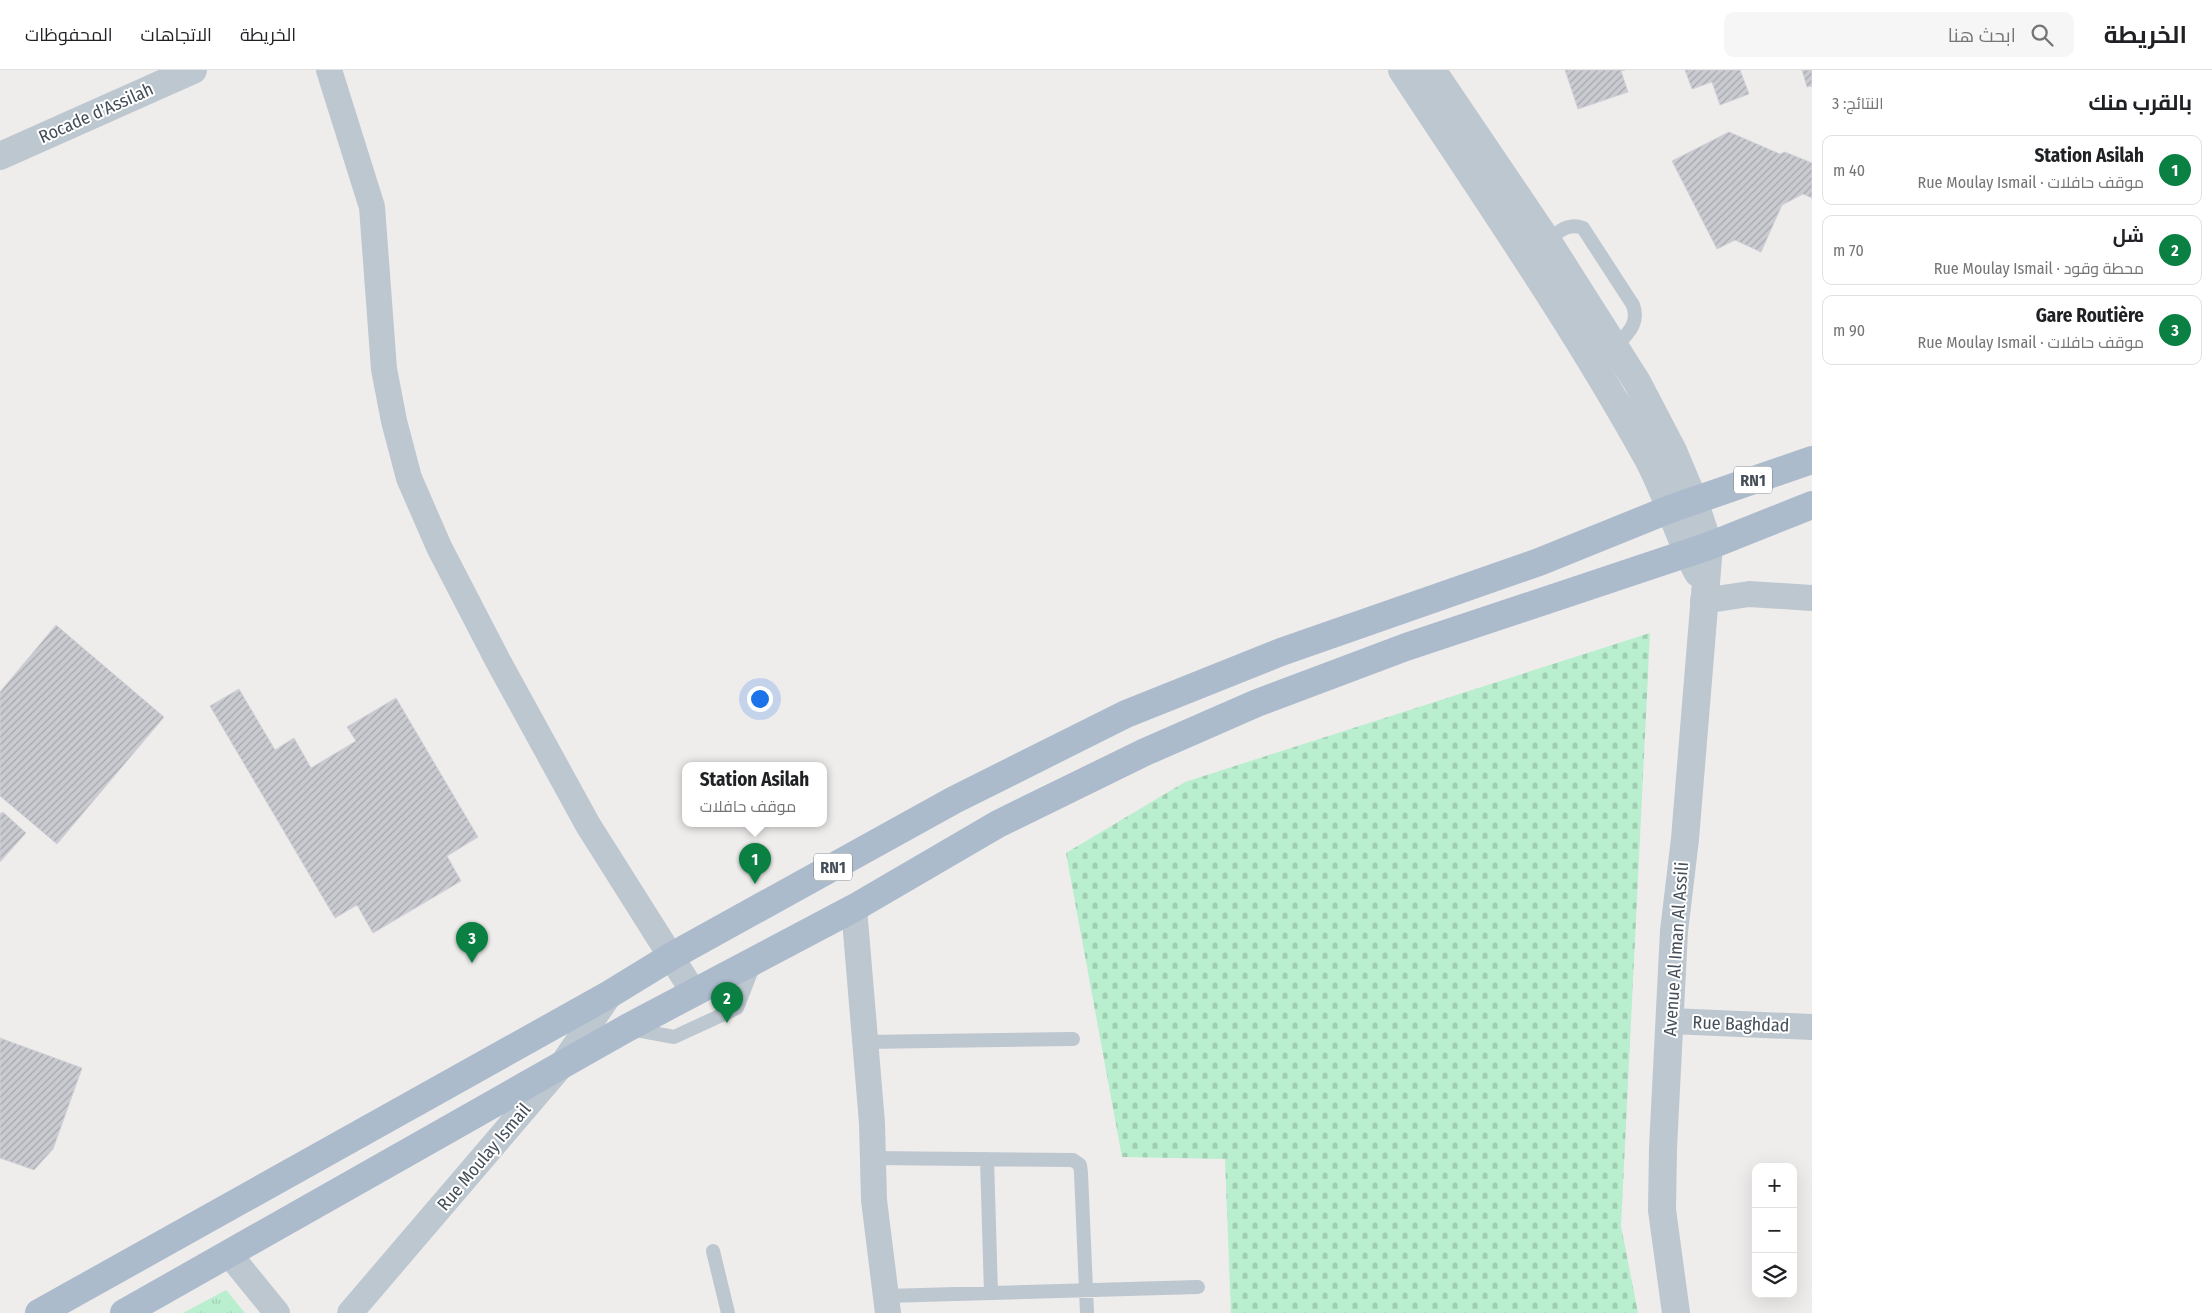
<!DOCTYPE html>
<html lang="ar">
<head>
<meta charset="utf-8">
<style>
  :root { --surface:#fff; --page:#f6f6f6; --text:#202124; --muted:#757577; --line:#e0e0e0; --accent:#0b8043 }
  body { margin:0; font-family:"Fira Sans Condensed",Cairo,sans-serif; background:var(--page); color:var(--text); direction:rtl }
  .controls { position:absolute; right:15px; bottom:15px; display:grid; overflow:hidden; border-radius:10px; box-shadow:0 5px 20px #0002 }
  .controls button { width:45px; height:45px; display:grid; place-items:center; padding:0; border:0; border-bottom:1px solid var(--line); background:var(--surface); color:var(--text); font:25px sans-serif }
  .you { position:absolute; left:759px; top:628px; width:18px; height:18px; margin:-12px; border:4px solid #fff; border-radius:50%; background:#1a73e8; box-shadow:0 0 0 8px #1a73e833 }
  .badge { display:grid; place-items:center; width:32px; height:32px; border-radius:50%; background:var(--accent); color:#fff; font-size:16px; font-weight:700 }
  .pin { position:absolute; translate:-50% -41px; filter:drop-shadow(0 1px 2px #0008) }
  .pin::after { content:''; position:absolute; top:26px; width:18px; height:15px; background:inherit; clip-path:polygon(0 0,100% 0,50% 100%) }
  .popup { position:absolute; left:682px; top:692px; width:145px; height:65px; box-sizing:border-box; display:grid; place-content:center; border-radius:10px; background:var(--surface); filter:drop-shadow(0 1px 4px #0005); font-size:16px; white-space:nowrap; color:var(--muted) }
  .popup b { font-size:19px; color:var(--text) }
  .popup::after { content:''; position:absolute; left:50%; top:100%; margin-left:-10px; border:10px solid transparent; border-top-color:var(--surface) }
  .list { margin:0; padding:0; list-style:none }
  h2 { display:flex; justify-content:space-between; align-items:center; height:65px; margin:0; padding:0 20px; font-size:21px }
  h2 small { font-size:16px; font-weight:400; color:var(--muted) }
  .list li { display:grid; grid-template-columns:32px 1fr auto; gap:15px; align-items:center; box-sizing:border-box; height:70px; margin:0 10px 10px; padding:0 10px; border:1px solid var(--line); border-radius:10px }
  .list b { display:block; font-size:19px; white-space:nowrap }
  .list p { margin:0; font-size:16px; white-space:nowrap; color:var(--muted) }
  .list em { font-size:16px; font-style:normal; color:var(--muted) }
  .icon { flex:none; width:28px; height:28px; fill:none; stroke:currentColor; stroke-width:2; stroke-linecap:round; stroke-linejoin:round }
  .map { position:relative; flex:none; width:1812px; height:1243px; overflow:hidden; direction:ltr }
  header { display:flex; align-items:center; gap:30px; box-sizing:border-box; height:70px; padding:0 25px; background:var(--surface); border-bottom:1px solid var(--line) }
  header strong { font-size:24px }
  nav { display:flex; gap:28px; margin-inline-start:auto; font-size:18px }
  .search { width:350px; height:45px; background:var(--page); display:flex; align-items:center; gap:12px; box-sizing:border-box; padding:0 18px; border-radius:10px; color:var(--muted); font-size:19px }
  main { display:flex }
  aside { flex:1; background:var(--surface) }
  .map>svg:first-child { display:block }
  .cemetery { fill:url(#cemetery-stones) }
  .park { fill:url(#park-tufts) }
  .building { fill:url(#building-hatch); stroke:#d0d2d8 }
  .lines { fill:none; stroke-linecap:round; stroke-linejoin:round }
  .service { stroke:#bdc7cf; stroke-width:14 }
  .minor { stroke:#bdc7cf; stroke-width:26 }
  .tertiary { stroke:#bdc7cf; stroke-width:28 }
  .primary { stroke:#abbbcc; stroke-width:28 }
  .labels { text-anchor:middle; stroke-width:4; stroke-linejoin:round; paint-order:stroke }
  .shield { fill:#fff; stroke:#7d848b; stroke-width:1 }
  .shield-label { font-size:16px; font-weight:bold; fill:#454f59 }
  .street-label { font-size:18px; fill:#454f59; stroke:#fff }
</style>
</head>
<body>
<header>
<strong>الخريطة</strong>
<div class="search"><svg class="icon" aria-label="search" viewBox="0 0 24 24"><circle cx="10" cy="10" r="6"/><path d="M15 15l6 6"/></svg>ابحث هنا</div>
<nav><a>الخريطة</a><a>الاتجاهات</a><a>المحفوظات</a></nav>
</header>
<main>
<aside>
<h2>بالقرب منك<small>النتائج: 3</small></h2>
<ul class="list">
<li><span class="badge">1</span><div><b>Station Asilah</b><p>موقف حافلات · Rue Moulay Ismail</p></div><em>40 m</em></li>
<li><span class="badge">2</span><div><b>شل</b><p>محطة وقود · Rue Moulay Ismail</p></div><em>70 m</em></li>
<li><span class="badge">3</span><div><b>Gare Routière</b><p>موقف حافلات · Rue Moulay Ismail</p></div><em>90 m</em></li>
</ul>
</aside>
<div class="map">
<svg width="1812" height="1243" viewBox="0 0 1812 1243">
  <defs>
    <pattern id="cemetery-stones" width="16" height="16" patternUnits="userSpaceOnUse" patternTransform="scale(1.25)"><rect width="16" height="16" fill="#b9eece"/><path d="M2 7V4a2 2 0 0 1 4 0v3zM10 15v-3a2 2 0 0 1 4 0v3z" fill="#a0ceb3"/></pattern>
    <pattern id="park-tufts" width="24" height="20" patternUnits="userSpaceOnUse" patternTransform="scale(1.25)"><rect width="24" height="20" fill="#b9eece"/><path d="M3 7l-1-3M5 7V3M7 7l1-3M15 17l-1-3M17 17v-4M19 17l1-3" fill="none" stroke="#a0ceb3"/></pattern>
    <pattern id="building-hatch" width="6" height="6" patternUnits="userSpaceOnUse" patternTransform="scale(1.25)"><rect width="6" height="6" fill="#c9cbd1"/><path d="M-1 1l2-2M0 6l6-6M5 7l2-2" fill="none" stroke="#a5a7ad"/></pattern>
  </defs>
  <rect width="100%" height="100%" fill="#efecec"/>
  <!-- cemetery -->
  <path class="cemetery" d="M1650,563l-29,593 17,87h-407l-6,-154 -103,-2 -56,-304 119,-71z"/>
  <!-- park -->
  <path class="park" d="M226,1220l19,23h-62z"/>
  <!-- building -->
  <path class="building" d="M1565,0h60l-4,1 7,21 -50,17z
    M1685,0h55l9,24 -29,11 -8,-23 -20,7z
    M1802,0h10v16l-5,1z
    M1729,62l51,22 5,-2 27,11v35l-9,-4 -21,11 -21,47 -26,-12 -18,9 -45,-88z
    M56,555l108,92 -107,127 -57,-48v-104z
    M239,619l36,61 19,-12 17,30 45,-27 -9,-14 49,-29 82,139 -31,19 14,25 -88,52 -16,-28 -22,13 -125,-212z
    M3,742l23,21 -26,29v-48z
    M0,968l82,30 -29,81 -19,21 -34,-12z"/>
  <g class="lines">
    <!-- service -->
    <path class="service" d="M1547,170c12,-8 21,-18 36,-12l50,77c7,19 -6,29 -18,42
      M631,959l43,8 63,-29 18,-46
      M865,972l208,-3
      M873,1088l200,2 7,5 1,8 6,140
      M987,1089l4,134
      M713,1181l15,62
      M886,1226l312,-9"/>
    <!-- minor -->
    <path class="minor" d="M329,0l43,137 12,162 10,52 15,57 30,69 59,114 90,164 106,168
      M1703,531l46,-7 63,4
      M854,838l18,215 2,77 14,113
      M1671,951l141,6
      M229,1184l48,59
      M350,1243l211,-247 49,-72"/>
    <!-- tertiary -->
    <path class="tertiary" d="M1402,0c84,128 172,255 246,389 20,37 30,78 50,114
      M1432,0l115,170 90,142 36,69 21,50 15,45 -24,293 -11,92 -11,217 -1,62 14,103
      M0,86l193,-86"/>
    <!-- primary -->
    <path class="primary" d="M39,1243l571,-319 62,-38 282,-156 172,-86 155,-62 258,-90 131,-53 142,-49
      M124,1243l503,-285 227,-120 144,-84 147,-72 112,-49 149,-56 303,-101 103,-41"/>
  </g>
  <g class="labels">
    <!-- shield labels -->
    <g class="shield">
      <rect x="1734" y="396.5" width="38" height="27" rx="4"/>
      <rect x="814" y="783.5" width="38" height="27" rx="4"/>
    </g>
    <g class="shield-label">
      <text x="1753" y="416">RN1</text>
      <text x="833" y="803">RN1</text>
    </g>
    <!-- street labels -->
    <g class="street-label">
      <text transform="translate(96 43) rotate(-24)" y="6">Rocade d'Assilah</text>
      <text transform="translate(1676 879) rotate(-86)" y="6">Avenue Al Iman Al Assili</text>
      <text transform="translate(1741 954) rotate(2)" y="6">Rue Baghdad</text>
      <text transform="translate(484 1087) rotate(-50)" y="6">Rue Moulay Ismail</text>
    </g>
  </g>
</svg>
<div class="controls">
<button>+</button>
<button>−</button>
<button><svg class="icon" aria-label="layers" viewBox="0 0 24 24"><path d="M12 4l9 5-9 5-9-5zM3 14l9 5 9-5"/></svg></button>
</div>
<div class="you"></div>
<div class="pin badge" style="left:755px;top:814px">1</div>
<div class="popup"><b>Station Asilah</b>موقف حافلات</div>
<div class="pin badge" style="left:727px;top:953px">2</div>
<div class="pin badge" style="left:472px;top:893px">3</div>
</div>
</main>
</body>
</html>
